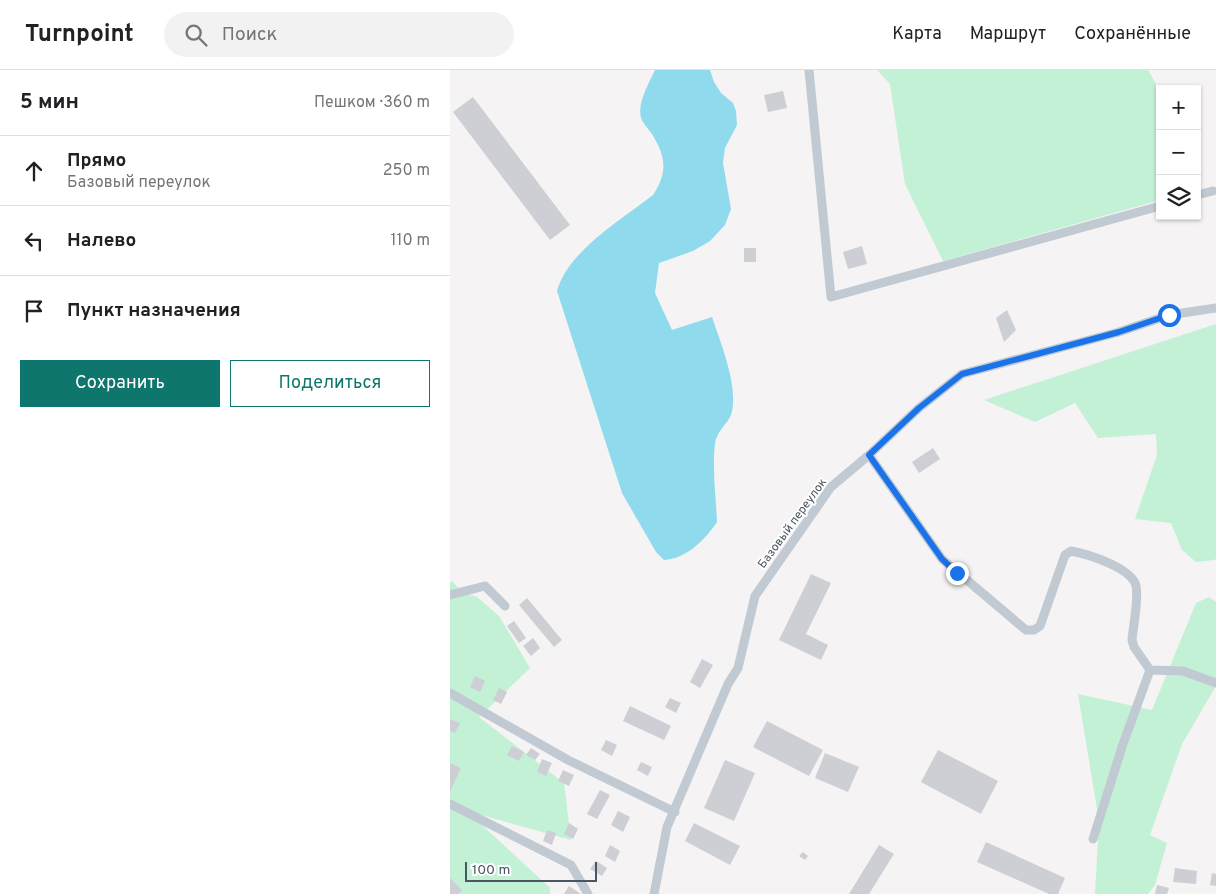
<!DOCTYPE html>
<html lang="ru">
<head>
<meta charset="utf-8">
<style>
  :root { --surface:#fff; --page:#f2f2f2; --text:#202124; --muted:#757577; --line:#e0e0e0; --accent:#0f766e }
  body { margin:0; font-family:Overpass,sans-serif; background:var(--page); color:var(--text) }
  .controls { position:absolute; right:15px; top:15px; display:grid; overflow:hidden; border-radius:0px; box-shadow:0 1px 4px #0004 }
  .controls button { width:45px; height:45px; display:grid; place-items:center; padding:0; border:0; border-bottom:1px solid var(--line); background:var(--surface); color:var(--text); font:25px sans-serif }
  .scale { position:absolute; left:15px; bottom:12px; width:132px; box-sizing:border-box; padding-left:5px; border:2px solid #4a5661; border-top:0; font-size:14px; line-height:18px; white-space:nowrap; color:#4a5661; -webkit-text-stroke:4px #fff; paint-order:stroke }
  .stop { position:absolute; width:15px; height:15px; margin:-11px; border:4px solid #1a73e8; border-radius:50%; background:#fff }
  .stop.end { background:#1a73e8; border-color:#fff; box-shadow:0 1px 5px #0008 }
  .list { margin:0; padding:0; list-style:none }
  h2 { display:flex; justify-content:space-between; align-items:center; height:65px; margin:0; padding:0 20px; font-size:21px }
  h2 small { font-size:16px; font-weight:400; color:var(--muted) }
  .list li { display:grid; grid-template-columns:32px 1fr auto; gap:15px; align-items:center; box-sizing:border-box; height:70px; padding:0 20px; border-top:1px solid var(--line) }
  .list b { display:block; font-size:19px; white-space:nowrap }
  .list p { margin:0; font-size:16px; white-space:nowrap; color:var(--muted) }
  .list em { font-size:16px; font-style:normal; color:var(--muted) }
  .actions { display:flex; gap:10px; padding:15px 20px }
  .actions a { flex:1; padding:11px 0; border:1px solid var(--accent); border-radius:0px; text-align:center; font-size:18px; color:var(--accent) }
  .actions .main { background:var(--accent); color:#fff }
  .icon { flex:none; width:28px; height:28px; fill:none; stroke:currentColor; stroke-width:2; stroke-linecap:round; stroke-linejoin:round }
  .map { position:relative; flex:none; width:766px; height:824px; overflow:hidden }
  header { display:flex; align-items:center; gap:30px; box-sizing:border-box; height:70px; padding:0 25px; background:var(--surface); border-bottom:1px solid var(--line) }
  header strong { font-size:24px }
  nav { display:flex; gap:28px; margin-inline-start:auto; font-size:18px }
  .search { width:350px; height:45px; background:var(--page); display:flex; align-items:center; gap:12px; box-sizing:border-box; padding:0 18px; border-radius:28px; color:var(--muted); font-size:19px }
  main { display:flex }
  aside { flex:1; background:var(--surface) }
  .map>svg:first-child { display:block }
  .green { fill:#c3f1d5 }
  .water { fill:#90daee }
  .building { fill:#cdcfd5 }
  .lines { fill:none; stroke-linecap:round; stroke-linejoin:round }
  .minor { stroke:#c1cad2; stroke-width:9 }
  .route { stroke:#1a73e8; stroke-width:6 }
  .labels { text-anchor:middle; stroke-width:4; stroke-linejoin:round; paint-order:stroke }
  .street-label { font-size:12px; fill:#4a5661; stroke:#fff }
</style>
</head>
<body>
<header>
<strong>Turnpoint</strong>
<div class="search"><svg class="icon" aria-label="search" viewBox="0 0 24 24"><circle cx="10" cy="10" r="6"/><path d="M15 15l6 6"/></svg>Поиск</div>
<nav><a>Карта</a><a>Маршрут</a><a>Сохранённые</a></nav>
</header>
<main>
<aside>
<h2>5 мин<small>Пешком · 360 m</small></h2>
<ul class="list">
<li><svg class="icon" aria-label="ahead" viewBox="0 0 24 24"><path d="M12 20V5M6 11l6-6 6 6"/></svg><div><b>Прямо</b><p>Базовый переулок</p></div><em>250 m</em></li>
<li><svg class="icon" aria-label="left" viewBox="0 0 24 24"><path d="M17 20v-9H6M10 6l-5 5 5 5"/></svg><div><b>Налево</b></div><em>110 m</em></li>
<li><svg class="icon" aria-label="arrive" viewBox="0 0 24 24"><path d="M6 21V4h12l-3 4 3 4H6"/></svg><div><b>Пункт назначения</b></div></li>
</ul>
<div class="actions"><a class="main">Сохранить</a><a>Поделиться</a></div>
</aside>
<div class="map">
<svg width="766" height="824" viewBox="0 0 766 824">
  <rect width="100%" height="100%" fill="#f5f3f3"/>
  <!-- green -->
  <path class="green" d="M427,0h271l12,21v109l-217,61 -38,-77 -15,-100z
    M766,254v235l-2,1 -18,2 -14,-12 -11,-27 -36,-4 22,-64 -1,-21 -58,4 -23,-35 -40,19 -51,-22z
    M2,511l10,11 15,5 22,19 31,52 -51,49 85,66 7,57 -104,-29 83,77v6h-100v-312z
    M759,527l7,5v84l-34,58 -32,91 17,8 -12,42 -7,9h-53l4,-73 -21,-127 74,16 44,-107z"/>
  <!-- water -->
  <path class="water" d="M205,0h55l4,12 7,11 12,10 3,8 1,14 -12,23 -2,15 8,46 -6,16 -15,16 -17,10 -34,12 -4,30 17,37 40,-13c8,24 26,68 20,94 -2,12 -15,18 -17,33 -3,25 1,53 2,78 -12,18 -31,37 -53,38l-8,-8 -34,-59 -65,-202c11,-40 64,-71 96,-96 15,-23 13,-38 -1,-61 -3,-4 -9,-11 -11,-16 -4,-15 8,-35 14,-48z"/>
  <!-- building -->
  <path class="building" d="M333,21l4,17 -19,4 -4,-17z
    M23,27l97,128 -20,15 -97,-128z
    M412,176l5,18 -19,5 -5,-17z
    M294,178h12v14h-12z
    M557,240l9,20 -12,12 -8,-24z
    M483,378l7,11 -21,14 -7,-11z
    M361,504l20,9 -25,51 22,11 -7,15 -42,-20z
    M77,528l35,42 -8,7 -35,-42z
    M64,551l12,17 -7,5 -12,-17z
    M83,568l7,10 -9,8 -8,-10z
    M252,589l11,6 -13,23 -10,-6z
    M25,606l10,5 -5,11 -10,-5z
    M49,618l8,4 -6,12 -8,-4z
    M220,628l11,5 -5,10 -11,-6z
    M180,636l41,20 -7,14 -41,-19z
    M0,649l10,4 -5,10 -5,-2z
    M317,651l56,29 -14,26 -56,-29z
    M156,670l11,5 -5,11 -11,-6z
    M62,676l12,6 -5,9 -12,-6z
    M81,678l9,6 -5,6 -9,-5z
    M488,680l60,31 -17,33 -60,-32z
    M375,683l34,14 -11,25 -33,-14z
    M92,689l10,4 -6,13 -9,-4z
    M275,690l30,13 -21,48 -30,-13z
    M191,692l11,5 -4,9 -11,-6z
    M0,693l11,5 -11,24z
    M113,700l11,5 -5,11 -11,-5z
    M150,720l10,5 -13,24 -10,-5z
    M168,741l12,6 -7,15 -12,-7z
    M119,753l9,6 -5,10 -9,-5z
    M244,753l46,23 -10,19 -45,-24z
    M97,760l9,3 -4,12 -9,-4z
    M536,772l79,36 -7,16h-9l-72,-32z
    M160,775l10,6 -5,11 -10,-6z
    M429,775l15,9 -25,40h-20z
    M353,782l5,4 -3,4 -6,-4z
    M146,791l11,7 -5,8 -12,-7z
    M725,798l22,3 -1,13 -23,-2z
    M762,803l4,1v12l-6,-1z
    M0,808l12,12 -4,4h-8z
    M707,815l12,3 -2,6h-12z
    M119,816l12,8h-17z"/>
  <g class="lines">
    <!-- minor -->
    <path class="minor" d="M359,0l22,227 329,-91
      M747,125l16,-4
      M419,385l73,104 84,71h8l6,-4 25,-71 6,-4c17,3 61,17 65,35 3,13 -3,40 -4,54l2,7 16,23
      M0,525l35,-9 20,20
      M0,623l118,67 107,52
      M0,734l121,61 17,29
      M643,769l30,-95 27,-74 33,1 33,12
      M204,824l13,-67 61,-143 10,-16 17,-72 76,-109 38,-32 50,-47 43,-34 157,-42 50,-17 47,-7"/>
  </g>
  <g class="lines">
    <!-- route -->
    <path class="route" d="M507,503l-15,-14 -73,-104 50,-47 43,-34 157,-42 50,-17"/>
  </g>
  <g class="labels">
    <!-- street labels -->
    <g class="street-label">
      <text transform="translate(342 453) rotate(-54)" y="4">Базовый переулок</text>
    </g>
  </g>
</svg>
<div class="controls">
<button>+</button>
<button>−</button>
<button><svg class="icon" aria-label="layers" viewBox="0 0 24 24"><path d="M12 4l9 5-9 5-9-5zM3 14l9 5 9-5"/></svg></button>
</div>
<div class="scale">100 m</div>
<div class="stop" style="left:719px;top:245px"></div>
<div class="stop end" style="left:507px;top:503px"></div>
</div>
</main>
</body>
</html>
